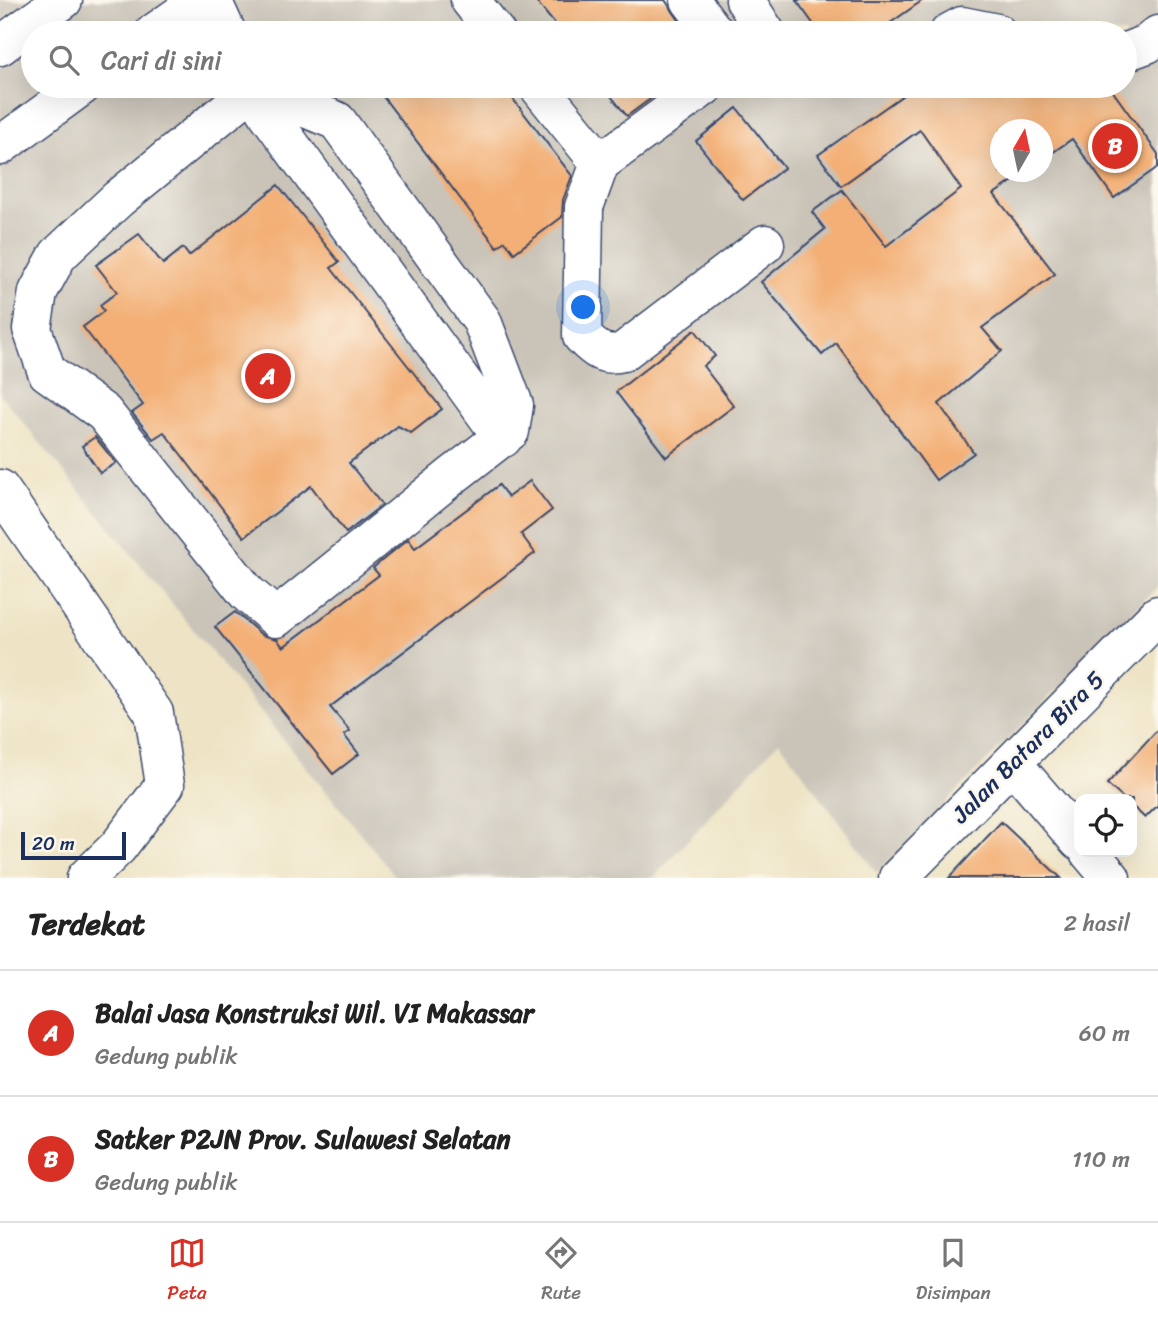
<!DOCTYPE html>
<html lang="id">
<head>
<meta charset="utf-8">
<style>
  :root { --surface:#fff; --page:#f6f6f6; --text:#222; --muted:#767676; --line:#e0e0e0; --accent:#d93025 }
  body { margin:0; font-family:Sriracha,sans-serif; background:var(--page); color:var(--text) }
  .controls { position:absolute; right:21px; bottom:21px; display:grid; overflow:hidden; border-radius:14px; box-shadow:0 7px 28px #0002 }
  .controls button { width:63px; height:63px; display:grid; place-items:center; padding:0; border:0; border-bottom:2px solid var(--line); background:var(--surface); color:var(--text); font:35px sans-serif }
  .compass { position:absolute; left:990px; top:119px; width:63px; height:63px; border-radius:50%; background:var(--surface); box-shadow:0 7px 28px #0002; rotate:9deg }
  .scale { position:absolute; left:21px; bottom:18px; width:105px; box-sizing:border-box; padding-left:7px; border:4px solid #1b2f5e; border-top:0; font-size:19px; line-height:24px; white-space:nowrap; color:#1b2f5e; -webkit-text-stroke:5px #fbf7ec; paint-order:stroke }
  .you { position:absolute; left:584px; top:308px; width:24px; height:24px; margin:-18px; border:5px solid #fff; border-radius:50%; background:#1a73e8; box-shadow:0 0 0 10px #1a73e833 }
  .badge { display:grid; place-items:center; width:46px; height:46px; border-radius:50%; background:var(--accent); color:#fff; font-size:23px; font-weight:700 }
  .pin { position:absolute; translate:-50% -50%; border:4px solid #fff; box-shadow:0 2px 7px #0006 }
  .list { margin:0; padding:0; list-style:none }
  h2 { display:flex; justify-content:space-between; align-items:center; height:91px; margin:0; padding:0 28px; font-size:30px }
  h2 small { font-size:23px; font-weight:400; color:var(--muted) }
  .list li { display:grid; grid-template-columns:46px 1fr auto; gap:21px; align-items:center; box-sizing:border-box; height:126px; padding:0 28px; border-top:2px solid var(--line) }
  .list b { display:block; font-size:26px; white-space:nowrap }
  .list p { margin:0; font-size:23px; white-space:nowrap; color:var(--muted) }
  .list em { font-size:23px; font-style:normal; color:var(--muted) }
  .icon { flex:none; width:38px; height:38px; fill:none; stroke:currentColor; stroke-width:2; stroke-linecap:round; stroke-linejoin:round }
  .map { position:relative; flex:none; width:1158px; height:878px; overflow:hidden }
  .search { position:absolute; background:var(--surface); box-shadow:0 7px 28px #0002; left:21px; right:21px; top:21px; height:77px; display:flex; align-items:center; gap:18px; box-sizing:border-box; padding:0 24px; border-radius:38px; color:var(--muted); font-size:26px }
  .sheet { height:343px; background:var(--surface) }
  nav { display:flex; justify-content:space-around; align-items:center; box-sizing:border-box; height:98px; border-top:2px solid var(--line); background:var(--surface); font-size:19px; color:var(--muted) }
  nav a { display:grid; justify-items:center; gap:4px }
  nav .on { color:var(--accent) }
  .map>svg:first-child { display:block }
  .industrial { fill:#c9c3b8; fill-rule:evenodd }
  .building { fill:#f3af75 }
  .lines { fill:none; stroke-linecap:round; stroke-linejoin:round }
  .minor-casing { stroke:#3b4a6d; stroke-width:41 }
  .minor { stroke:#fff; stroke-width:38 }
  .labels { text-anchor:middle; stroke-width:5; stroke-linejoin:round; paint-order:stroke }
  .street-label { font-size:24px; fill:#1b2f5e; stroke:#fbf7ec }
</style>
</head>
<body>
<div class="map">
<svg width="1158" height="878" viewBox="0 0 1158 878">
  <rect width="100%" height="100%" fill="#fbf7ec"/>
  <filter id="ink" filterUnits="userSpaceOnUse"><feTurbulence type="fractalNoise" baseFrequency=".0143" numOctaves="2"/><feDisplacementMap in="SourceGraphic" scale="14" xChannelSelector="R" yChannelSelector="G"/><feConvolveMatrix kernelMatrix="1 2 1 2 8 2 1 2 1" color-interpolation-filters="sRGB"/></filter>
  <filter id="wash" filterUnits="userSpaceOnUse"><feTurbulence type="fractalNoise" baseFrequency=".00686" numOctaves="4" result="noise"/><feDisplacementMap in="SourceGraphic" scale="28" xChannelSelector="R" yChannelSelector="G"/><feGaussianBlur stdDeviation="1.57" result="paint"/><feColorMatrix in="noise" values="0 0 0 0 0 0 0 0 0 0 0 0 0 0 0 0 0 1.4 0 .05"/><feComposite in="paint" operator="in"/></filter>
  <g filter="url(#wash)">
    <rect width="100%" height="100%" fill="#eee4c5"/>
    <!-- industrial -->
    <path class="industrial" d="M0,0h1158v586l-281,287 -98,-132 -126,137h-256l-397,-484zM33,33h1092v53h-1092zM1000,130h42v42h-42z"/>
    <g id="blocks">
      <!-- building -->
      <path class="building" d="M535,0h130l23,33h-126z
        M796,0h127l-47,33h-56z
        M375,86h128l69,90 -9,24 -1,17 -48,36 -9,-12 -8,6z
        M603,86h65l-41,30z
        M916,86h193l49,68v13l-44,31 -42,-59 -30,21v-30h-42v42h26l-32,22 61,80 -73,54 20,23 -63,53 35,49 -38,27 -100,-137 -14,12 -61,-73 64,-53 -13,-17 30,-22 44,56 75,-57 -41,-59 -79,56 -23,-31z
        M737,108l47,60 -41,32 -47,-59z
        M278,185l61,77 -8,6 111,141 -31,24 -13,-7 -49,37 33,42 -36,28 -35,-47 -67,51 -80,-105 -11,7 -21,-26 11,-8 -60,-78 21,-16 -4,-6 17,-13 -21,-27 43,-31 24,30 20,-16 6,8z
        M695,330l20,26 -12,10 31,40 -68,51 -50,-65z
        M95,437l21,26 -16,10 -18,-27z
        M530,481l22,29 -31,24 14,19 -205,154 20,24 -6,4 15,19 -26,20 -118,-147 20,-15 27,23 15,4 6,8 96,-72 -6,-7 35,-29 7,9 84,-63 9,12z
        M1158,729v76l-13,13 -13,-12v-7h-8l-17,-15z
        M1001,822l60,56h-112z"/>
    </g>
  </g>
  <g filter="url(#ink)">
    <use href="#blocks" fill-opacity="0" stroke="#3b4a6d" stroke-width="2"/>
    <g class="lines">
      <!-- minor casing -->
      <g class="minor-casing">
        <path id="minor" d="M212,0l15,33
          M470,0l26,33
          M690,0l25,33
          M745,0l21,33
          M154,33l47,-33
          M949,33l13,-7 35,7
          M0,46l63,-46
          M1125,52l22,-8 11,-9
          M252,86l85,35 145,200 32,84 -4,26 -58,45 -176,142 -29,-25 -143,-180 -57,-41 -15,-43 6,-37 20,-37 60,-56 135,-110 15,25 235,324
          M538,86l62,77
          M705,86l-105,77 -16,44 -2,129c13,14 22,21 41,16l142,-108
          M0,146l82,-60
          M0,489l154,224 11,72 -47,62 -32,31
          M1013,764l66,77
          M1089,852l22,26
          M898,878l260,-263"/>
      </g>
      <!-- minor -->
      <use href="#minor" class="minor"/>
    </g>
  </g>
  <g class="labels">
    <!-- street labels -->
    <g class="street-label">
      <text transform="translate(1028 747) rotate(-45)" y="8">Jalan Batara Bira 5</text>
    </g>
  </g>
</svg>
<div class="controls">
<button><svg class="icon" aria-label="locate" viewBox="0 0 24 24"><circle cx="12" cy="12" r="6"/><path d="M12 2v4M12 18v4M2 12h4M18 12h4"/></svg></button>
</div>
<svg class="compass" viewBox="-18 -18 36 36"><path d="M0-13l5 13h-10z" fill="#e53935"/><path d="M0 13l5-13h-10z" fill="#767676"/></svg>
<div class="scale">20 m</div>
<div class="you"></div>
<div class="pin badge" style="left:268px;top:376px">A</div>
<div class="pin badge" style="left:1115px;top:146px">B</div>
<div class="search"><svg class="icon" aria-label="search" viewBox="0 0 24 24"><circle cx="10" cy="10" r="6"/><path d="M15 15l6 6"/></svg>Cari di sini</div>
</div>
<section class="sheet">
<h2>Terdekat<small>2 hasil</small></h2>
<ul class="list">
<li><span class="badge">A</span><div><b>Balai Jasa Konstruksi Wil. VI Makassar</b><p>Gedung publik</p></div><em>60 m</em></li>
<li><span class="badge">B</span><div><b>Satker P2JN Prov. Sulawesi Selatan</b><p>Gedung publik</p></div><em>110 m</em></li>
</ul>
</section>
<nav>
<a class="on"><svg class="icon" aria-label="map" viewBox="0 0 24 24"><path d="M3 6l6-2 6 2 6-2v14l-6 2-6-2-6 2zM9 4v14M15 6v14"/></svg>Peta</a>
<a><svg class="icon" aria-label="directions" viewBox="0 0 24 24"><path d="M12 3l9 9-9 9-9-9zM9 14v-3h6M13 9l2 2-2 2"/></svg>Rute</a>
<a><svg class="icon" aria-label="saved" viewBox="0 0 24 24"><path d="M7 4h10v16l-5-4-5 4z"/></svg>Disimpan</a>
</nav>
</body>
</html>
